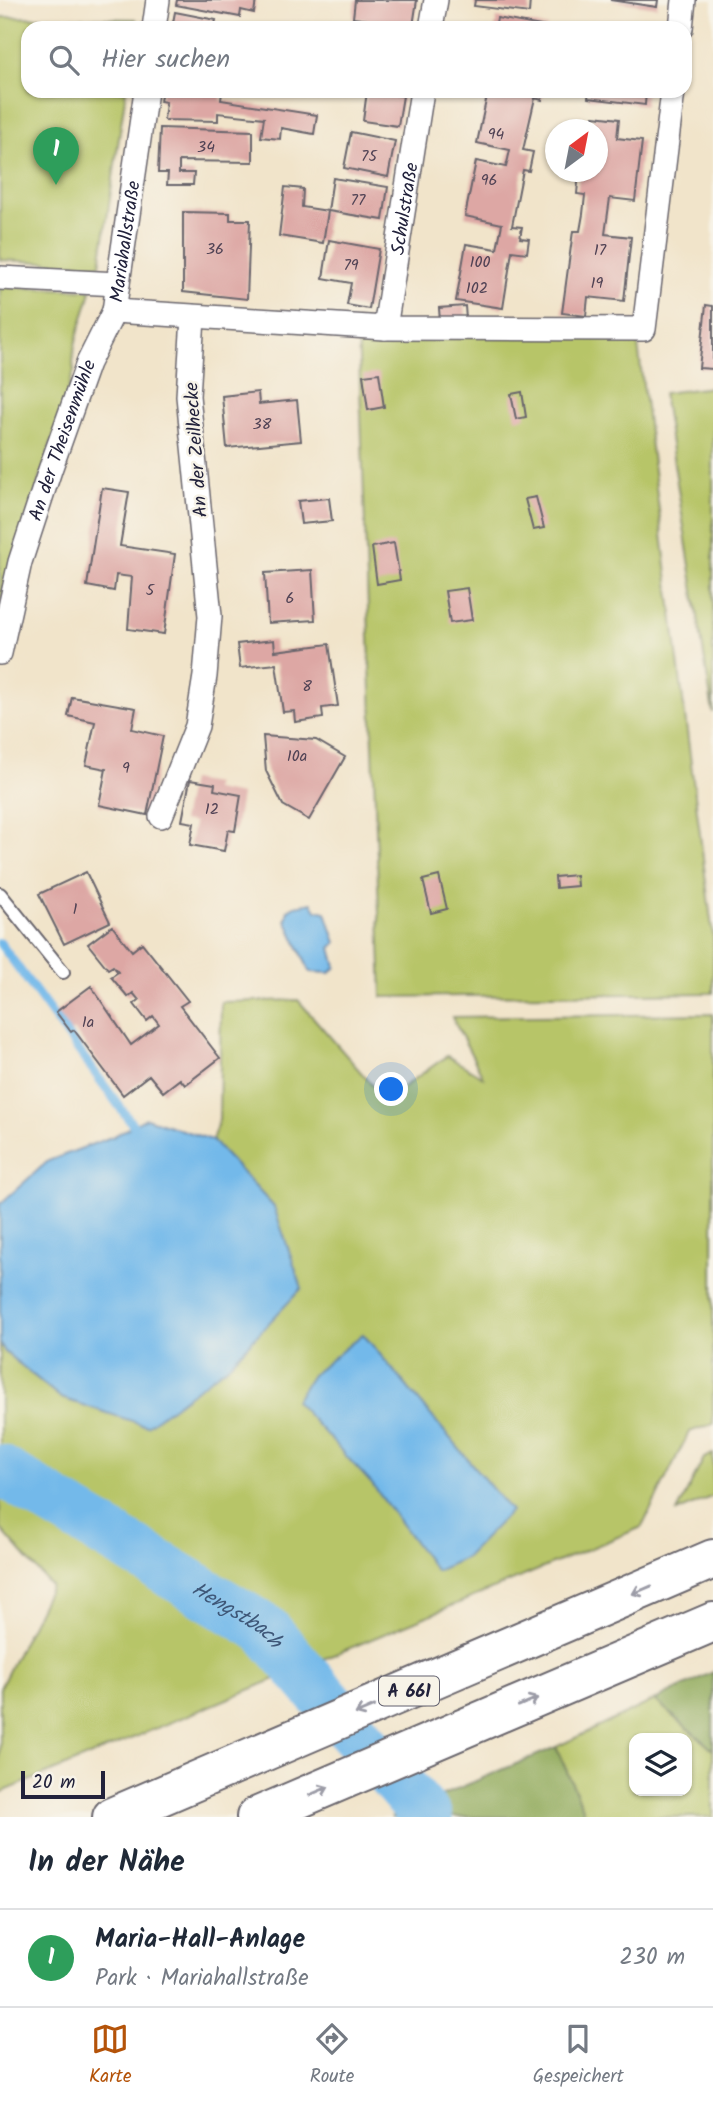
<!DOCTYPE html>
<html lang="de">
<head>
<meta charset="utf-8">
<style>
  :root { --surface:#fff; --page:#f2f2f3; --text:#1f2937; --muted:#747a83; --line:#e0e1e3; --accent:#b45309 }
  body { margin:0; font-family:Kalam,sans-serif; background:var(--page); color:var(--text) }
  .controls { position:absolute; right:21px; bottom:21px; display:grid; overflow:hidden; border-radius:14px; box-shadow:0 2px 5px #0004 }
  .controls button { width:63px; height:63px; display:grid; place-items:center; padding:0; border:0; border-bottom:2px solid var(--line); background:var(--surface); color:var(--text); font:35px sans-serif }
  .compass { position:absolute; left:545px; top:119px; width:63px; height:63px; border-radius:50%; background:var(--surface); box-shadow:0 2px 5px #0004; rotate:32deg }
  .scale { position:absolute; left:21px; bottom:18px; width:84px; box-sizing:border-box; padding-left:7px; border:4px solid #22223b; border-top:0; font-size:19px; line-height:24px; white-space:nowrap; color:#22223b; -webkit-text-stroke:5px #f7f3e8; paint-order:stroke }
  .you { position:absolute; left:392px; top:1090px; width:24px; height:24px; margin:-18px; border:5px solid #fff; border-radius:50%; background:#1a73e8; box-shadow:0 0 0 10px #1a73e833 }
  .badge { display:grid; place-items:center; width:46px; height:46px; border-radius:50%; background:var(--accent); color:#fff; font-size:23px; font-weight:700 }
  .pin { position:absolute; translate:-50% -58px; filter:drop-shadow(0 2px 4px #0008) }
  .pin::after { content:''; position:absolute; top:37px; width:24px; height:21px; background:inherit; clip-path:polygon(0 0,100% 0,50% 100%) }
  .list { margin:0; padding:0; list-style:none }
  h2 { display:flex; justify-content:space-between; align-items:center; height:91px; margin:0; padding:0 28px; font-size:30px }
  h2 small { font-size:23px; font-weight:400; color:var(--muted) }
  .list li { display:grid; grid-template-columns:46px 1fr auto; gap:21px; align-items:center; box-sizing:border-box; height:98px; padding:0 28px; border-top:2px solid var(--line) }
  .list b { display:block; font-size:26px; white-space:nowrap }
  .list p { margin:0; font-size:23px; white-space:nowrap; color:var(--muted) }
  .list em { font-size:23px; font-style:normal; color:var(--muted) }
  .icon { flex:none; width:38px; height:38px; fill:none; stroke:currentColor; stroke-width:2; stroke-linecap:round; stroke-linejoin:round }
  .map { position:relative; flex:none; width:713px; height:1817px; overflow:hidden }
  .search { position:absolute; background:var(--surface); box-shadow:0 2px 5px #0004; left:21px; right:21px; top:21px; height:77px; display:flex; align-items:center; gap:18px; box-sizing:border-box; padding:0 24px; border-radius:21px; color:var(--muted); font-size:26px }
  .sheet { height:189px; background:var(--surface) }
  nav { display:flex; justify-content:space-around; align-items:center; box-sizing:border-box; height:98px; border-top:2px solid var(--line); background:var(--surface); font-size:19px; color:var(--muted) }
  nav a { display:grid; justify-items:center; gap:4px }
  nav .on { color:var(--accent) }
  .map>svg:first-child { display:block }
  .green { fill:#b7c568; stroke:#6c7452; stroke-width:2; fill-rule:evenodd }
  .forest { fill:#91aa5c; stroke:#5a664c; stroke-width:2 }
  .water { fill:#73b9ea; stroke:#4a6e92; stroke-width:2 }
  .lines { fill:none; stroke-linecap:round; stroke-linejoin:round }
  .stream { stroke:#73b9ea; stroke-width:9 }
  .river { stroke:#73b9ea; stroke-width:51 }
  .building { fill:#dda7a4 }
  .service-casing { stroke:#6a666d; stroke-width:16 }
  .minor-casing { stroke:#6a666d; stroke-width:26 }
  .motorway-casing { stroke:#6a666d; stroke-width:42 }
  .service { stroke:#fff; stroke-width:12 }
  .minor { stroke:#fff; stroke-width:23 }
  .motorway { stroke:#fff; stroke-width:38 }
  .oneway { stroke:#9c9ca7 }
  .labels { text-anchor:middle; stroke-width:5; stroke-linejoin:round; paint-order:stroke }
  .number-label { font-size:16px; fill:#514355 }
  .shield { fill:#f7f3e8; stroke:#62616f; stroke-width:2 }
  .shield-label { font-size:18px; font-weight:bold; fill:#22223b }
  .street-label { font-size:19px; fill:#22223b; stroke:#f7f3e8 }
  .water-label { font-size:21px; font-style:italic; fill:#3e5778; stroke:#f7f3e8 }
</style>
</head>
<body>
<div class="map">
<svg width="713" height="1817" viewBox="0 0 713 1817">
  <rect width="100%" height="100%" fill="#f7f3e8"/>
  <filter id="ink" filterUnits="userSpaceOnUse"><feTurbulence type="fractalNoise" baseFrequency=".0143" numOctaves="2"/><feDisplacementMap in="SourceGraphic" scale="14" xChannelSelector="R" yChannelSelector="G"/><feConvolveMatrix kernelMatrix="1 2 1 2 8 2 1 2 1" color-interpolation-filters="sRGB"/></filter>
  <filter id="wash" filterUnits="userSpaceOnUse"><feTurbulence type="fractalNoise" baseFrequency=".00686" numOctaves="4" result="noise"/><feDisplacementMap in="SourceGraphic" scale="28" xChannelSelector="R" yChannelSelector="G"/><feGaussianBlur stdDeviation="1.57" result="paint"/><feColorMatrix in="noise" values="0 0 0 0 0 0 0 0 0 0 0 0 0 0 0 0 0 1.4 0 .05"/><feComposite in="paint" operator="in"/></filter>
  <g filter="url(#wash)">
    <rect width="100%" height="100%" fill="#f1e4ca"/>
    <!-- green -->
    <path class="green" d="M0,17l136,2 -1,9h-107v63h98l-26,174 -100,-5z
      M0,287l91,3c-5,26 -22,57 -17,81l-74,233z
      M358,331l279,6 76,600v56l-331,4z
      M713,387v326l-50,-320z
      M298,1000l87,100 62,-44 36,21 -31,-60 261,-3v410l-24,8 -47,95 -642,266v-105l51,-102 -51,-58v-185l5,9 56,46 213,-191 -62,-67 7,-21 2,-117z
      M713,1454v42l-36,16 27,-54z
      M655,1700l58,50v67h-130v-9l-27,-61zM634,1738h53v53h-53z"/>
    <!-- forest -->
    <path class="forest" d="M713,1672v78l-58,-50z
      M556,1747l27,61v9h-192z"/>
    <!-- water -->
    <path class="water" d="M312,903l4,7 10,2 10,31 -5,5 5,19 -6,6 -20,-1 -24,-52 2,-10 7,-4z
      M146,1118l66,22 62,67 28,81 -73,77 -82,61 -86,-28 -56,-46 -5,-9v-139l48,-43 66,-25z
      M363,1334l148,177 -46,47 -29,13 -65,-88 -76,-82 17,-26z"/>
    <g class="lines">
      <!-- stream -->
      <path class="stream" d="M0,943l133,182"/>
      <!-- river -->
      <path class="river" id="s1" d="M0,1470l265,159 162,188"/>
    </g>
    <g id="blocks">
      <!-- building -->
      <path class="building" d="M177,0h79l-2,13 -13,-3 -1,7 -64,-12z
        M355,0h62l-4,26 -60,-8z
        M475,0h55l-1,13 -55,-7z
        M610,0h48l-1,7z
        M175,12l41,8 -2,8h-42z
        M497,18l50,9v1h-52z
        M162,91h53l7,1 -1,8 96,15 -3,19 -33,-6 -1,11 -19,-2 3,-19 -46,-5v8l-54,-1 2,-18 -6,-1z
        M367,91l36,5 -5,30 -35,-5z
        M488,91l32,4 1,-4h23l-2,9 -7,-2 -12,52 10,2 -4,19 -6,-1 -11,56 10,1 -2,11 9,1 -2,14 -15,-2 -9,57 -47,-7 10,-57 31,5 5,-25 -37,-8 11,-55 30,6 2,-8 2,-9 -33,-7z
        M589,91h57l-1,14 -57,-7z
        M594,116l25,3 -2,19 25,3 -7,60 -25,-3 -5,36 26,3 -7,64 -36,-4 -2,19 -24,-3 11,-82h7l3,-17 2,-19 -8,-1 2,-22h19v-42h-6z
        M160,128l93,3v31l-74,-1v12h15l-1,12h-26l1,-12h-10z
        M351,132l44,9 -7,36 -44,-9z
        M333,178l55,9 -5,33 -55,-9 -5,32 -44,-7 6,-49 18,2 -1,18 26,4z
        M183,212l47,1v7h20l-3,79 -64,-7z
        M329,240l50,9 -10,60 -22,-4 4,-22 -28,-5z
        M706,305l7,1v63l-14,-1z
        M465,306l1,13 -26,2 -1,-13z
        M379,373l5,34 -16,3 -5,-35z
        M258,392l1,12 38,-4 4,41 -74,7 -5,-52z
        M522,392l4,25 -10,2 -5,-25z
        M102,488l27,4 -9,54 55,8 -11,80 -36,-5 4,-52 -16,-2 -2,16 -27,-5z
        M536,497l8,31 -11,2 -8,-31z
        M329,498l3,23 -31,3 -3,-23z
        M394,543l6,37 -23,4 -5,-37z
        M312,570l3,50 -47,3 -3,-50z
        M467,588l5,32 -22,3 -5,-32z
        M274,640l1,11 54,-7 9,62 -16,2 1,10 -28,4 -1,-11 -11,1 -7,-48 -36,4 -3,-24z
        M72,697l64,11 -4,21 31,7 -16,79 -48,-10 7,-36 -20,-4 9,-43 -27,-6z
        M263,736l53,4 29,17 -36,63 -26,-15 -17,-34z
        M190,780l25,4 -1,6 27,5 -6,36 -7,-1 -4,21 -34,-6 4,-22 -12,-2z
        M86,872l24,50 -46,22 -25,-50z
        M576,875l1,11 -21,2 -1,-11z
        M439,876l8,33 -16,4 -8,-33z
        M112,926l20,25 10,-8 46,58 -8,5 40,52 -35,27 -5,-6 -17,13 -14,-17 -26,20 -49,-65 -3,2 -15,-20 35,-26 40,59 28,-21 -6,-8 -6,5 -13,-17 5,-4 -6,-7 -5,4 -17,-20 7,-5 -5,-6 -5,3 -20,-25z"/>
    </g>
  </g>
  <g filter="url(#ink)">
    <use href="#blocks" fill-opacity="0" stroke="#6a666d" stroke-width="2"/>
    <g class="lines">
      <!-- service casing -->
      <g class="service-casing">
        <path id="service" d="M0,894l63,78"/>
      </g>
      <!-- minor casing -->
      <g class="minor-casing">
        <g id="minor">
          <path d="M154,28l4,-28"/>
          <path d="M431,28l5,-28"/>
          <path d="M681,28l3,-28"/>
          <path d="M0,278l118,6"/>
          <path d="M114,311l271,17 259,1 29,-238"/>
          <path id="s2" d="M385,328l37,-237"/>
          <path id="s3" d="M0,653l20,-91 30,-92 38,-107 26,-52 32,-220"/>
          <path d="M161,816l36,-90 8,-50 5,-60 -22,-220 5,-78"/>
        </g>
      </g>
      <!-- motorway casing -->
      <g class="motorway-casing">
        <path id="motorway" d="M112,1817l601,-258
          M256,1817l457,-195"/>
      </g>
      <!-- service -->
      <use href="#service" class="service"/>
      <!-- minor -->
      <use href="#minor" class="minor"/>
      <!-- motorway -->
      <use href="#motorway" class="motorway"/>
    </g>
    <!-- one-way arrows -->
    <defs><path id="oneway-shaft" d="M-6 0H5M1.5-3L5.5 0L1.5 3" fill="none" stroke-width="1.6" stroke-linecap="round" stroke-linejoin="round" transform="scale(1.75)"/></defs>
    <g class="oneway">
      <use href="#oneway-shaft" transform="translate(642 1590) rotate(157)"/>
      <use href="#oneway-shaft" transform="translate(528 1702) rotate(-23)"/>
      <use href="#oneway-shaft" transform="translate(365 1710) rotate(157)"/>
      <use href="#oneway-shaft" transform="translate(319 1791) rotate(-23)"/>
    </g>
  </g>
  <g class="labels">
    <!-- number labels -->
    <g class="number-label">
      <text x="496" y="139">94</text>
      <text x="206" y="152">34</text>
      <text x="369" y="161">75</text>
      <text x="489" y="185">96</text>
      <text x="358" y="205">77</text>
      <text x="215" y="254">36</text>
      <text x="600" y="255">17</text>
      <text x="480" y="267">100</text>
      <text x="351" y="270">79</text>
      <text x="597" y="288">19</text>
      <text x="477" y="293">102</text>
      <text x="262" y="429">38</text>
      <text x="150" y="595">5</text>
      <text x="290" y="603">6</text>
      <text x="307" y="691">8</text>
      <text x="297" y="761">10a</text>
      <text x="126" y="773">9</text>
      <text x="212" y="814">12</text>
      <text x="75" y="914">1</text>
      <text x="88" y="1027">1a</text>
    </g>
    <!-- shield labels -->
    <rect class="shield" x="379" y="1676.5" width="60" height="29" rx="5"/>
    <g class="shield-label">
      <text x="409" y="1697">A 661</text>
    </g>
    <!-- street labels -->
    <g class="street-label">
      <text dy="7" stroke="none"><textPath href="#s2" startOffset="121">Schulstraße</textPath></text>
      <text dy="7" stroke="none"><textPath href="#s3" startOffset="432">Mariahallstraße</textPath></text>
      <text dy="7" stroke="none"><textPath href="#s3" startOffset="222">An der Theisenmühle</textPath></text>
      <text transform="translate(195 450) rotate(-94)" y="7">An der Zeilhecke</text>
    </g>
    <!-- water labels -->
    <g class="water-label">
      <text dy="7" stroke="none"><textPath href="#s1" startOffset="278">Hengstbach</textPath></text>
    </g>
  </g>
</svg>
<div class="controls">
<button><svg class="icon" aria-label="layers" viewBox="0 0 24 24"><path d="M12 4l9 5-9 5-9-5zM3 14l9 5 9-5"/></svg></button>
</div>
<svg class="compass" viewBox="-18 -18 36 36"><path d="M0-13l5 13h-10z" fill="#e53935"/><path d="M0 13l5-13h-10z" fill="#747a83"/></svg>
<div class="scale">20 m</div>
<div class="you"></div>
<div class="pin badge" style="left:56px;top:185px;background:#2e9e5b">1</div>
<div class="search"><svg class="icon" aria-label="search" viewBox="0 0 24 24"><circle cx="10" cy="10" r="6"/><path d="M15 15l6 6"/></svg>Hier suchen</div>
</div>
<section class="sheet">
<h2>In der Nähe<small></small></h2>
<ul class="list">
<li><span class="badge" style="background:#2e9e5b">1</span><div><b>Maria-Hall-Anlage</b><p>Park · Mariahallstraße</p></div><em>230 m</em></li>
</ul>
</section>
<nav>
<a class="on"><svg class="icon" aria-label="map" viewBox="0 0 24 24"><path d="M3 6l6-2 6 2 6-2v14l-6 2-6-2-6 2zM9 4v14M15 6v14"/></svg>Karte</a>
<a><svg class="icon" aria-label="directions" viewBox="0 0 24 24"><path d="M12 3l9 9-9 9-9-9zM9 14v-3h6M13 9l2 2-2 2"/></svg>Route</a>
<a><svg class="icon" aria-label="saved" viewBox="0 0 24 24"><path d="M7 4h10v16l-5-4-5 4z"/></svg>Gespeichert</a>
</nav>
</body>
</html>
